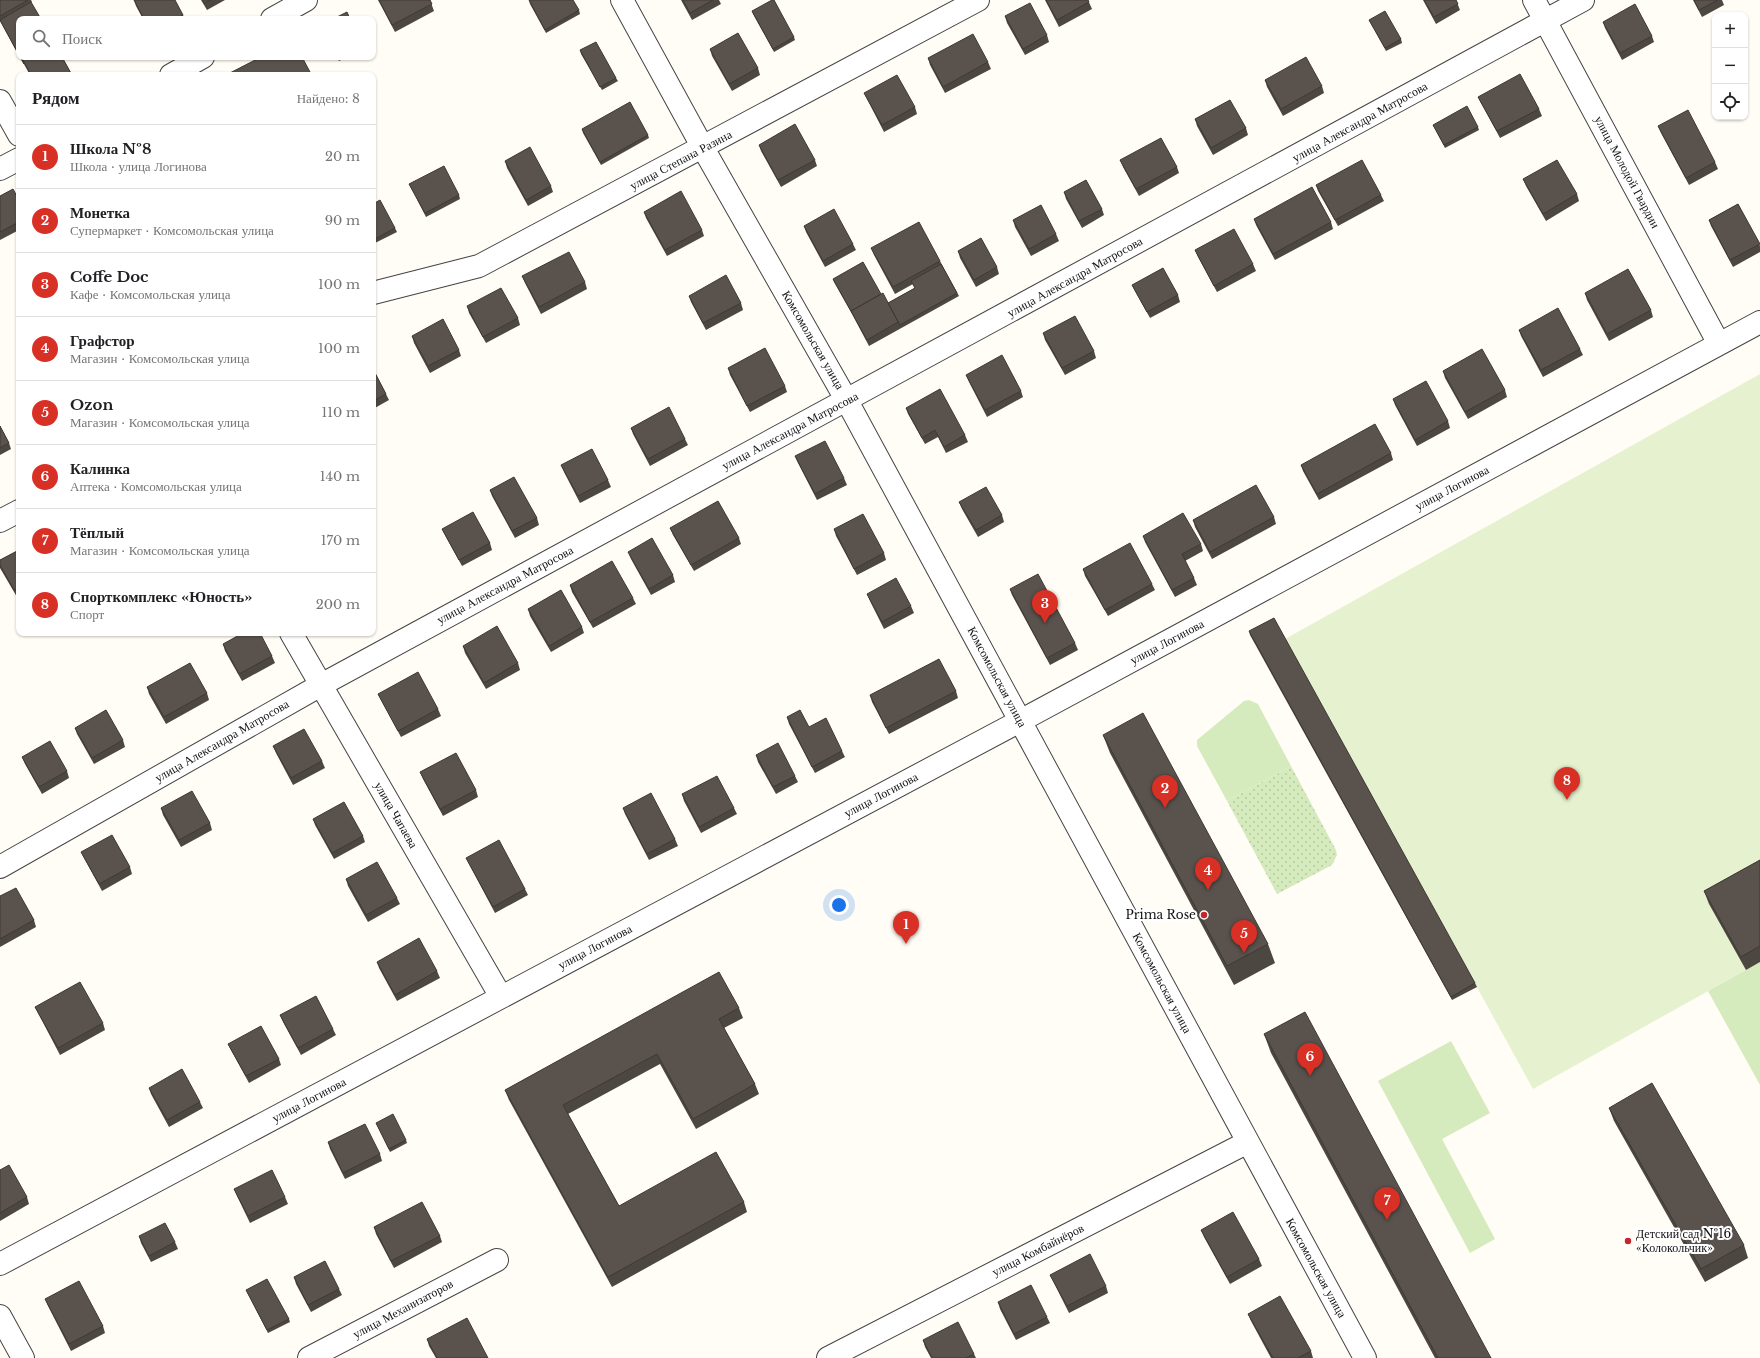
<!DOCTYPE html>
<html lang="ru">
<head>
<meta charset="utf-8">
<style>
  :root { --surface:#fff; --page:#f2f2f2; --text:#202124; --muted:#757577; --line:#e0e0e0; --accent:#d93025 }
  body { margin:0; font-family:"Libre Baskerville",serif; background:var(--page); color:var(--text) }
  .controls { position:absolute; right:12px; top:12px; display:grid; overflow:hidden; border-radius:8px; box-shadow:0 1px 3px #0004 }
  .controls button { width:36px; height:36px; display:grid; place-items:center; padding:0; border:0; border-bottom:1px solid var(--line); background:var(--surface); color:var(--text); font:20px sans-serif }
  .you { position:absolute; left:839px; top:905px; width:14px; height:14px; margin:-10px; border:3px solid #fff; border-radius:50%; background:#1a73e8; box-shadow:0 0 0 6px #1a73e833 }
  .badge { display:grid; place-items:center; width:26px; height:26px; border-radius:50%; background:var(--accent); color:#fff; font-size:13px; font-weight:700 }
  .pin { position:absolute; translate:-50% -33px; filter:drop-shadow(0 1px 2px #0008) }
  .pin::after { content:''; position:absolute; top:21px; width:14px; height:12px; background:inherit; clip-path:polygon(0 0,100% 0,50% 100%) }
  .list { margin:0; padding:0; list-style:none }
  h2 { display:flex; justify-content:space-between; align-items:center; height:52px; margin:0; padding:0 16px; font-size:17px }
  h2 small { font-size:13px; font-weight:400; color:var(--muted) }
  .list li { display:grid; grid-template-columns:26px 1fr auto; gap:12px; align-items:center; box-sizing:border-box; height:64px; padding:0 16px; border-top:1px solid var(--line) }
  .list b { display:block; font-size:15px; white-space:nowrap }
  .list p { margin:0; font-size:13px; white-space:nowrap; color:var(--muted) }
  .list em { font-size:13px; font-style:normal; color:var(--muted) }
  .icon { flex:none; width:22px; height:22px; fill:none; stroke:currentColor; stroke-width:2; stroke-linecap:round; stroke-linejoin:round }
  .map { position:relative; flex:none; width:1760px; height:1358px; overflow:hidden }
  .search { position:absolute; background:var(--surface); box-shadow:0 1px 3px #0004; left:16px; top:16px; width:360px; height:44px; display:flex; align-items:center; gap:10px; box-sizing:border-box; padding:0 14px; border-radius:8px; color:var(--muted); font-size:15px }
  .panel { position:absolute; background:var(--surface); box-shadow:0 1px 3px #0004; left:16px; top:72px; width:360px; height:564px; border-radius:8px }
  .map>svg:first-child { display:block }
  .grass { fill:url(#grass-dots) }
  .park { fill:#d5ebbd }
  .pitch { fill:#e6f2cf }
  .lines { fill:none; stroke-linecap:round; stroke-linejoin:round }
  .minor-casing { stroke:#444; stroke-width:24 }
  .minor { stroke:#fff; stroke-width:22 }
  .wall { fill:#4d4742 }
  .building { fill:#5a524d; stroke:#3f3936 }
  .poi-dot { fill:#c4262e; stroke:#fff; stroke-width:1.5 }
  .labels { text-anchor:middle; stroke-width:4; stroke-linejoin:round; paint-order:stroke }
  .street-label { font-size:12px; fill:#111; stroke:#fff }
  .poi-label { font-size:12px; fill:#111; stroke:#fff; text-anchor:end }
</style>
</head>
<body>
<div class="map">
<svg width="1760" height="1358" viewBox="0 0 1760 1358">
  <defs>
    <pattern id="grass-dots" width="8" height="8" patternUnits="userSpaceOnUse"><rect width="8" height="8" fill="#d5ebbd"/><path d="M2 2h.1M6 6h.1" fill="none" stroke="#b6c8a1" stroke-width="1.8" stroke-linecap="round"/></pattern>
  </defs>
  <rect width="100%" height="100%" fill="#fffdf5"/>
  <!-- grass -->
  <path class="grass" d="M1291,766l45,84 1,5 -5,10 -55,29 -50,-93z"/>
  <!-- park -->
  <path class="park" d="M1249,700l9,4 33,62 -64,35 -30,-55v-6l47,-39z
    M1760,962v123l-52,-94z
    M1451,1041l39,72 -48,26 53,100 -25,14 -92,-172z"/>
  <!-- pitch -->
  <path class="pitch" d="M1760,374v588l-227,127 -248,-450z"/>
  <g class="lines">
    <!-- minor casing -->
    <g class="minor-casing">
      <path id="minor" d="M622,0l81,148 144,253 518,957
        M1534,0l185,344
        M272,19l34,-19
        M171,75l32,-18
        M0,101l19,34
        M0,169l19,-10
        M373,293l106,-27 499,-266
        M0,521l19,-10
        M291,633l210,364
        M0,867l321,-182 1262,-685
        M0,1264l1020,-543 740,-399
        M0,1316l23,42
        M309,1358l188,-98
        M828,1358l420,-216"/>
    </g>
    <!-- minor -->
    <use href="#minor" class="minor"/>
  </g>
  <!-- wall -->
  <path class="wall" d="M0,0h31l1,2 -13,17v37l-19,-35z
    M134,0l49,15 2,4h-42l-7,-13z
    M201,0h24l-18,10z
    M378,0h52l4,11 -39,21z
    M529,0l50,10 1,4 -34,19 -16,-29z
    M681,0h38l2,4 -29,16z
    M1045,0h43l4,9 -33,18z
    M1423,0h33l4,10 -24,14z
    M1693,0h29l2,5 -22,12z
    M752,11l42,26 1,3 -21,12 -21,-38z
    M1005,16l42,19 2,7 -24,13 -18,-32z
    M1369,20l32,19 1,4 -16,8z
    M1603,22l49,14 2,6 -32,18 -17,-32z
    M710,49l48,19 2,7 -28,16 -20,-35z
    M580,50l36,28 2,3 -16,9 -21,-36z
    M20,57h42l10,18h-42z
    M337,57h10l-8,4z
    M928,58l60,4 3,7 -46,24 -15,-28z
    M310,72l1,3h-85z
    M1265,80l57,6 2,7 -41,23 -16,-29z
    M864,93l51,14 2,7 -33,18 -17,-33z
    M1478,97l61,12 3,7 -42,22 -19,-35z
    M1195,119l51,9 2,7 -35,20 -16,-29z
    M1433,125l45,2 1,3 -34,18z
    M1658,126l57,36 3,7 -29,16 -28,-52z
    M582,129l66,6 1,3 -48,27 -18,-32z
    M759,145l56,15 2,6 -36,21 -20,-36z
    M1120,160l57,7 2,6 -40,23 -16,-29z
    M505,161l46,25 2,6 -25,14 -21,-38z
    M1523,179l54,15 2,7 -33,20 -20,-35z
    M409,184l50,11 1,4 -34,18z
    M1316,185l65,10 3,6 -46,25 -20,-35z
    M1064,192l38,17 2,6 -22,13 -16,-29z
    M0,196l19,4v30l-19,10z
    M373,204l22,24 2,4 -24,12z
    M1738,204l22,42v6l-27,15 -22,-41 -2,-6z
    M644,212l58,18 2,6 -37,20 -21,-38z
    M1254,219l77,3 2,7 -58,31 -19,-35z
    M1013,220l43,14 3,7 -28,15 -16,-29z
    M804,226l49,18 3,6 -31,17 -19,-35z
    M871,248l69,13 19,35 -90,50 -17,-32 -18,-32 -1,-3 48,15 7,9 27,-15 -2,-4 -18,10 -21,-39z
    M1195,250l58,14 3,7 -39,21 -19,-35z
    M958,251l39,16 2,7 -23,13 -16,-29z
    M522,276l63,6 2,7 -46,25 -16,-31z
    M1132,285l46,10 2,7 -30,16 -15,-27z
    M1585,293l66,17 2,7 -44,24 -22,-41z
    M689,296l52,7 2,7 -37,20 -15,-28z
    M467,306l51,12 2,7 -34,18 -17,-30z
    M1519,330l61,19 3,6 -40,22 -22,-41z
    M1043,333l51,18 2,7 -31,17 -20,-35z
    M412,336l47,14 2,6 -31,17 -16,-30z
    M728,368l57,18 2,6 -37,20 -20,-37z
    M373,369l13,25 3,6 -16,9z
    M1443,371l62,19 2,7 -39,22 -23,-41z
    M966,375l55,16 2,6 -36,20 -18,-35z
    M1393,399l55,22 2,7 -33,18 -22,-41z
    M906,408l59,27 3,7 -22,11 -8,-16 -13,7 -17,-30z
    M0,426l9,17 2,6 -11,6z
    M631,428l54,11 3,6 -38,21 -17,-32z
    M1391,453l2,7 -74,40 -16,-29 -2,-6z
    M795,456l49,22 3,7 -30,15 -19,-37z
    M561,465l47,15 3,7 -31,16 -16,-31z
    M490,490l47,28 2,7 -24,13 -23,-42z
    M959,502l43,13 2,7 -26,15 -16,-28z
    M1274,517l2,7 -64,35 -17,-32 -2,-7z
    M670,528l69,10 2,6 -47,27 -21,-36z
    M442,529l48,14 2,7 -30,16 -17,-31z
    M834,529l50,24 2,7 -29,15 -21,-39z
    M1143,536l58,8 2,7 -18,10 9,17 3,7 -22,12 -30,-55z
    M19,550v46l-2,1 -17,-29v-8z
    M628,552l45,23 2,7 -24,13 -20,-36z
    M1083,569l69,15 3,6 -47,26 -23,-40z
    M570,585l63,13 3,6 -43,24 -21,-36z
    M1010,589l65,54 3,7 -28,15 -38,-70z
    M867,594l44,12 3,7 -30,16 -14,-28z
    M528,609l54,18 2,6 -33,19 -21,-36z
    M1249,631l226,352 2,4 -25,13 -202,-365z
    M223,644l49,12 3,7 -33,18 -17,-30z
    M463,646l55,17 2,7 -34,19 -21,-36z
    M147,687l60,6 2,7 -43,24 -17,-30z
    M956,691l2,7 -69,36 -17,-32 -2,-7z
    M378,694l60,15 3,7 -40,21 -20,-37z
    M787,717l22,10 33,24 3,6 -30,16 -26,-49z
    M75,728l48,12 2,7 -31,17 -17,-30z
    M1103,735l165,209 7,19 -41,22 -124,-232z
    M273,746l49,15 3,7 -32,17 -17,-32z
    M756,755l39,21 3,6 -22,12 -18,-32z
    M22,757l45,14 2,7 -27,16 -17,-30z
    M420,772l56,18 2,7 -35,19 -20,-37z
    M682,794l52,14 3,6 -36,19 -17,-32z
    M161,808l49,15 2,7 -31,17 -18,-32z
    M623,808l52,31 3,7 -29,14 -24,-46z
    M313,819l50,17 2,6 -31,17 -19,-34z
    M81,852l49,15 2,7 -30,17 -18,-33z
    M466,858l59,31 3,6 -33,18 -26,-49z
    M1760,860v102l-14,8 -37,-66 -5,-13z
    M346,879l51,19 3,6 -32,18 -20,-36z
    M0,896l34,24 2,7 -36,20z
    M377,962l60,9 3,7 -43,23 -18,-33z
    M35,1007l68,16 2,7 -45,25 -22,-42z
    M739,1008l4,10 -19,10 31,56 4,10 -63,35 -36,-65 -92,50 51,92 125,-4 3,10 -135,75 -103,-187 -4,-10z
    M280,1015l53,14 3,6 -35,20 -18,-33z
    M1264,1034l227,324h-56l-164,-305z
    M228,1044l51,15 2,6 -32,18 -18,-33z
    M149,1088l51,14 3,6 -34,19 -18,-33z
    M1609,1108l135,137 4,13 -43,24 -91,-161z
    M376,1123l30,17 1,3 -17,9z
    M328,1142l52,12 2,7 -37,18 -15,-30z
    M0,1170l27,27 2,7 -29,17z
    M234,1189l51,8 3,7 -38,19 -13,-27z
    M374,1227l66,9 2,6 -48,26 -18,-34z
    M1201,1230l58,29 3,7 -32,18 -26,-47z
    M139,1236l36,6 3,7 -27,13 -10,-19z
    M1050,1275l56,11 2,7 -39,20z
    M294,1277l45,12 3,6 -31,17 -15,-28z
    M246,1290l43,29 1,3 -22,11z
    M45,1299l58,27 2,7 -34,18 -23,-45z
    M998,1302l49,15 3,6 -34,17 -16,-31z
    M1248,1314l63,37 2,7h-42l-20,-37z
    M427,1339l61,19h-52l-7,-12z
    M923,1340l51,14 2,4h-45l-6,-11z"/>
  <!-- building -->
  <path class="building" d="M0,0h28l-28,16z
    M134,0h41l8,15 -7,4h-32z
    M203,0h8l-7,3z
    M379,0h51l2,4 -40,21z
    M529,0h44l6,10 -34,20z
    M683,0h30l-23,13z
    M772,0h2l20,37 -21,12 -21,-38z
    M1046,0h42l1,2 -32,18z
    M1424,0h32l2,4 -24,13z
    M1694,0h24l-19,10z
    M31,2l10,17h-22v36l-19,-35z
    M1030,3l17,32 -24,14 -18,-33z
    M1635,4l17,32 -32,17 -17,-31z
    M1385,11l16,28 -16,9 -16,-28z
    M347,12l3,7h-17z
    M738,33l20,35 -29,16 -19,-35z
    M973,34l15,28 -45,25 -15,-29z
    M596,42l20,36 -16,9 -20,-37z
    M20,57h9l-6,3 1,4z
    M29,57h33l10,18h-41l-8,-15z
    M261,57h41l8,15 -5,3h-79z
    M1306,57l16,29 -41,23 -16,-29z
    M1520,74l19,35 -42,22 -19,-34z
    M897,75l18,32 -33,18 -18,-32z
    M1230,100l16,28 -35,20 -16,-29z
    M630,102l18,33 -48,27 -18,-33z
    M1467,106l11,21 -34,18 -11,-20z
    M1688,110l27,52 -29,16 -28,-52z
    M795,124l20,36 -37,20 -19,-35z
    M1161,138l16,29 -41,22 -16,-29z
    M530,147l21,39 -25,14 -21,-39z
    M1362,160l19,35 -46,25 -19,-35z
    M1557,160l20,34 -34,20 -20,-35z
    M444,166l15,29 -34,18 -16,-29z
    M1086,180l16,29 -23,12 -15,-29z
    M1312,187l19,35 -58,32 -19,-35z
    M13,189l6,11v22l-19,10v-36z
    M681,191l21,39 -37,20 -21,-38z
    M380,200l15,28 -22,12v-36z
    M1738,204l22,40 -30,16 -21,-40z
    M1041,205l15,29 -27,15 -16,-29z
    M834,209l19,35 -30,17 -19,-35z
    M919,222l21,39 -47,26 -22,-39z
    M1234,229l19,35 -39,22 -19,-36z
    M981,238l16,29 -23,13 -16,-29z
    M569,252l16,30 -46,25 -17,-31z
    M863,262l18,32 -30,17 -18,-32z
    M941,264l16,29 -57,32 -12,-22 27,-15 -4,-7z
    M1163,268l15,27 -31,17 -15,-27z
    M1628,269l23,41 -44,24 -22,-41z
    M726,275l15,28 -38,20 -14,-27z
    M501,288l17,30 -35,19 -16,-31z
    M883,293l15,29 -31,18 -16,-29z
    M1558,308l22,41 -39,21 -22,-40z
    M1075,316l19,35 -32,17 -19,-35z
    M443,319l16,31 -31,16 -16,-30z
    M765,348l20,38 -38,20 -19,-38z
    M1482,349l23,41 -40,22 -22,-41z
    M1002,355l19,36 -36,19 -19,-35z
    M373,369l13,25 -13,7z
    M1426,381l22,40 -33,19 -22,-41z
    M940,389l25,46 -21,12 -9,-17 -13,8 -16,-30z
    M669,407l16,32 -37,20 -17,-31z
    M1375,424l16,29 -74,41 -16,-29z
    M0,426l9,17 -9,5z
    M825,441l19,37 -29,16 -20,-38z
    M592,449l16,31 -30,16 -17,-31z
    M514,477l23,41 -25,13 -22,-41z
    M1256,485l18,32 -64,35 -17,-32z
    M986,487l16,28 -26,15 -17,-28z
    M718,501l21,37 -48,27 -21,-37z
    M473,512l17,31 -31,17 -17,-31z
    M1183,513l18,31 -19,10 12,24 -22,12 -29,-54z
    M863,514l21,39 -30,16 -20,-40z
    M652,538l21,37 -24,14 -21,-37z
    M1130,543l22,41 -47,26 -22,-41z
    M19,550v38l-5,2 -14,-25v-5z
    M612,561l21,37 -43,24 -20,-37z
    M1038,574l37,69 -28,15 -37,-69z
    M896,578l15,28 -29,16 -15,-28z
    M561,590l21,37 -33,19 -21,-37z
    M1274,618l201,365 -24,14 -202,-366z
    M497,626l21,37 -34,20 -21,-37z
    M243,633h17l12,23 -33,18 -16,-30z
    M939,659l17,32 -70,37 -16,-33z
    M190,663l17,30 -43,24 -17,-30z
    M418,672l20,37 -40,22 -20,-37z
    M106,710l17,30 -31,18 -17,-30z
    M800,710l9,17 17,-9 16,33 -30,16 -25,-50z
    M1143,713l125,231 -41,22 -124,-231z
    M304,729l18,32 -31,17 -18,-32z
    M50,741l17,30 -28,16 -17,-30z
    M778,743l17,33 -22,11 -17,-32z
    M456,753l20,37 -36,19 -20,-37z
    M717,776l17,32 -35,19 -17,-33z
    M192,791l18,32 -31,17 -18,-32z
    M651,793l24,46 -28,15 -24,-46z
    M344,802l19,34 -31,17 -19,-34z
    M112,835l18,32 -31,17 -18,-32z
    M499,840l26,49 -32,18 -27,-49z
    M1760,860v86l-19,11 -37,-66z
    M377,862l20,36 -31,17 -20,-36z
    M16,888l18,32 -34,19v-43z
    M419,938l18,33 -42,24 -18,-33z
    M719,972l20,36 -20,11 36,65 -62,35 -36,-65 -94,51 56,101 97,-54 28,50 -136,75 -103,-187z
    M80,982l23,41 -45,25 -23,-41z
    M316,996l17,33 -35,19 -18,-33z
    M1305,1012l186,346h-53l-174,-324z
    M261,1026l18,33 -33,17 -18,-32z
    M182,1069l18,33 -33,18 -18,-32z
    M1652,1083l92,162 -43,24 -92,-161z
    M393,1114l13,26 -17,9 -13,-26z
    M365,1124l15,30 -37,19 -15,-31z
    M9,1165l18,32 -27,16v-43z
    M272,1170l13,27 -37,19 -14,-27z
    M422,1202l18,34 -49,25 -17,-34z
    M1233,1212l26,47 -32,18 -26,-47z
    M165,1223l10,19 -26,14 -10,-20z
    M1090,1254l16,32 -39,20 -17,-31z
    M325,1261l14,28 -31,16 -14,-28z
    M267,1279l22,40 -22,11 -21,-40z
    M79,1281l24,45 -34,18 -24,-45z
    M1031,1285l16,32 -33,17 -16,-32z
    M1280,1296l31,55 -13,7h-25l-25,-44z
    M467,1318l21,40h-51l-10,-19z
    M958,1322l16,32 -8,4h-34l-9,-18z"/>
  <!-- markers -->
  <g class="poi-dot">
    <circle cx="1204" cy="915" r="4"/>
    <circle cx="1628" cy="1241" r="4"/>
  </g>
  <g class="labels">
    <!-- street labels -->
    <g class="street-label">
      <text transform="translate(1360 122) rotate(-29)" y="4">улица Александра Матросова</text>
      <text transform="translate(681 160) rotate(-28)" y="4">улица Степана Разина</text>
      <text transform="translate(1627 172) rotate(62)" y="4">улица Молодой Гвардии</text>
      <text transform="translate(1075 277) rotate(-29)" y="4">улица Александра Матросова</text>
      <text transform="translate(813 340) rotate(60)" y="4">Комсомольская улица</text>
      <text transform="translate(790 431) rotate(-28)" y="4">улица Александра Матросова</text>
      <text transform="translate(1452 488) rotate(-28)" y="4">улица Логинова</text>
      <text transform="translate(505 585) rotate(-28)" y="4">улица Александра Матросова</text>
      <text transform="translate(1167 642) rotate(-28)" y="4">улица Логинова</text>
      <text transform="translate(997 677) rotate(62)" y="4">Комсомольская улица</text>
      <text transform="translate(222 741) rotate(-30)" y="4">улица Александра Матросова</text>
      <text transform="translate(881 795) rotate(-28)" y="4">улица Логинова</text>
      <text transform="translate(396 815) rotate(60)" y="4">улица Чапаева</text>
      <text transform="translate(595 947) rotate(-28)" y="4">улица Логинова</text>
      <text transform="translate(1162 983) rotate(62)" y="4">Комсомольская улица</text>
      <text transform="translate(309 1100) rotate(-28)" y="4">улица Логинова</text>
      <text transform="translate(1038 1250) rotate(-27)" y="4">улица Комбайнёров</text>
      <text transform="translate(1316 1268) rotate(61)" y="4">Комсомольская улица</text>
      <text transform="translate(403 1309) rotate(-28)" y="4">улица Механизаторов</text>
    </g>
    <!-- poi labels -->
    <g class="poi-label">
      <text x="1196" y="919">Prima Rose</text>
      <text x="1636" y="1238" text-anchor="start">Детский сад №16<tspan x="1636" dy="14">«Колокольчик»</tspan></text>
    </g>
  </g>
</svg>
<div class="controls">
<button>+</button>
<button>−</button>
<button><svg class="icon" aria-label="locate" viewBox="0 0 24 24"><circle cx="12" cy="12" r="6"/><path d="M12 2v4M12 18v4M2 12h4M18 12h4"/></svg></button>
</div>
<div class="you"></div>
<div class="pin badge" style="left:906px;top:944px">1</div>
<div class="pin badge" style="left:1165px;top:808px">2</div>
<div class="pin badge" style="left:1045px;top:623px">3</div>
<div class="pin badge" style="left:1208px;top:890px">4</div>
<div class="pin badge" style="left:1244px;top:953px">5</div>
<div class="pin badge" style="left:1310px;top:1076px">6</div>
<div class="pin badge" style="left:1387px;top:1220px">7</div>
<div class="pin badge" style="left:1567px;top:800px">8</div>
<div class="search"><svg class="icon" aria-label="search" viewBox="0 0 24 24"><circle cx="10" cy="10" r="6"/><path d="M15 15l6 6"/></svg>Поиск</div>
<section class="panel">
<h2>Рядом<small>Найдено: 8</small></h2>
<ul class="list">
<li><span class="badge">1</span><div><b>Школа №8</b><p>Школа · улица Логинова</p></div><em>20 m</em></li>
<li><span class="badge">2</span><div><b>Монетка</b><p>Супермаркет · Комсомольская улица</p></div><em>90 m</em></li>
<li><span class="badge">3</span><div><b>Coffe Doc</b><p>Кафе · Комсомольская улица</p></div><em>100 m</em></li>
<li><span class="badge">4</span><div><b>Графстор</b><p>Магазин · Комсомольская улица</p></div><em>100 m</em></li>
<li><span class="badge">5</span><div><b>Ozon</b><p>Магазин · Комсомольская улица</p></div><em>110 m</em></li>
<li><span class="badge">6</span><div><b>Калинка</b><p>Аптека · Комсомольская улица</p></div><em>140 m</em></li>
<li><span class="badge">7</span><div><b>Тёплый</b><p>Магазин · Комсомольская улица</p></div><em>170 m</em></li>
<li><span class="badge">8</span><div><b>Спорткомплекс «Юность»</b><p>Спорт</p></div><em>200 m</em></li>
</ul>
</section>
</div>
</body>
</html>
